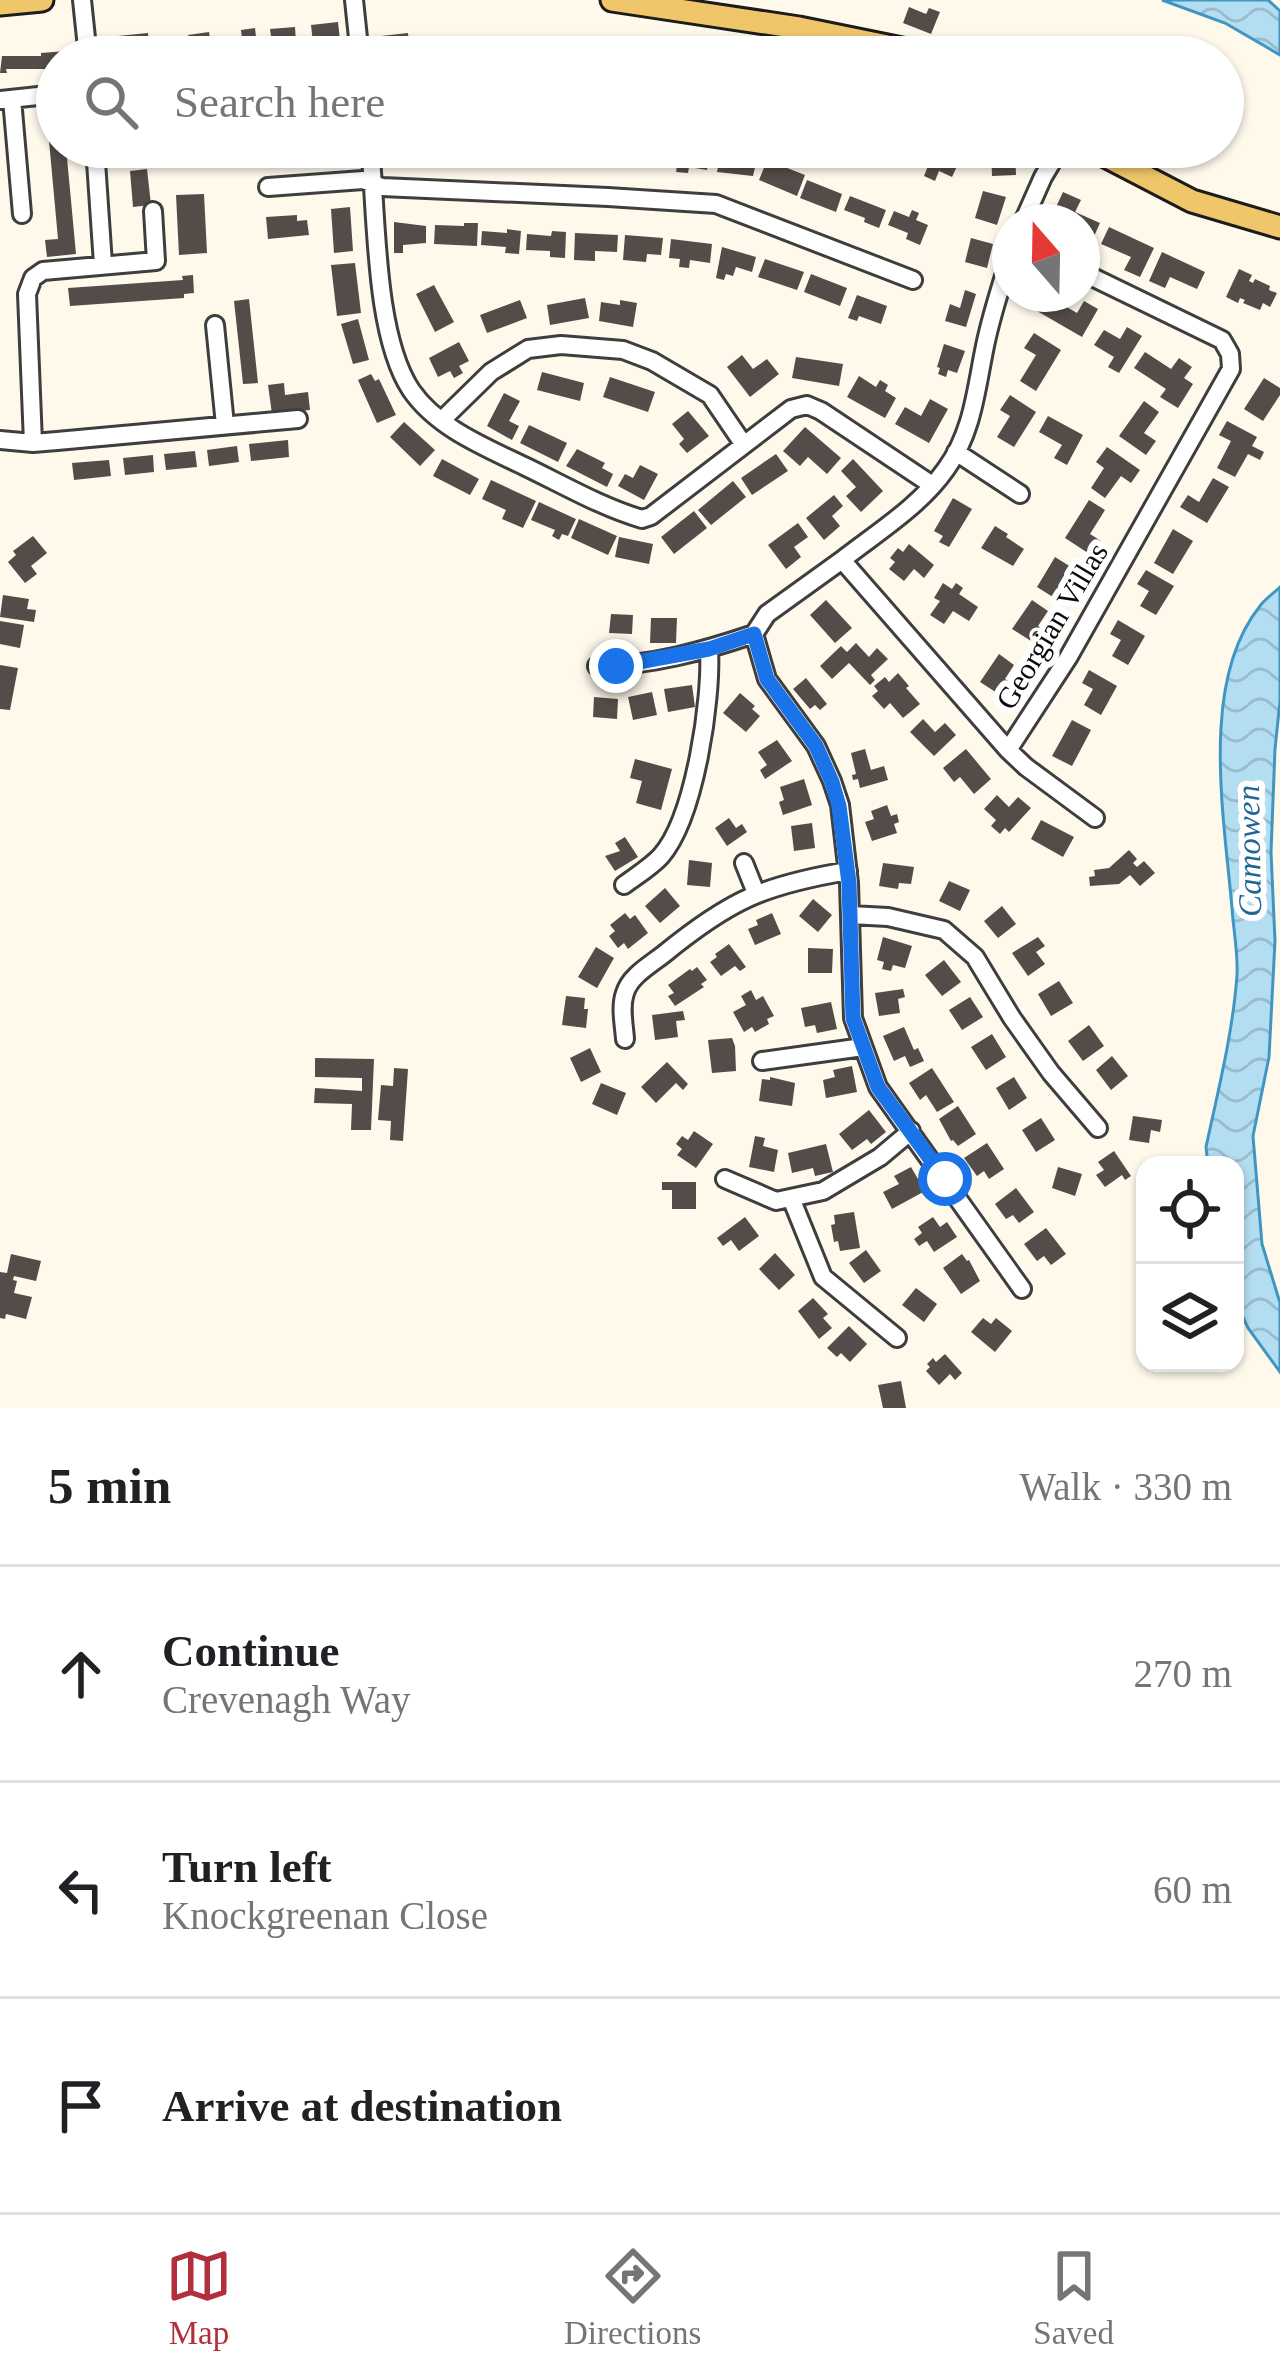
<!DOCTYPE html>
<html lang="en">
<head>
<meta charset="utf-8">
<style>
  :root { --surface:#fff; --page:#f2f2f2; --text:#202124; --muted:#757577; --line:#e0e0e0; --accent:#b12e3b }
  body { margin:0; font-family:"Times New Roman",serif; background:var(--page); color:var(--text) }
  .controls { position:absolute; right:36px; bottom:36px; display:grid; overflow:hidden; border-radius:24px; box-shadow:0 3px 9px #0004 }
  .controls button { width:108px; height:108px; display:grid; place-items:center; padding:0; border:0; border-bottom:3px solid var(--line); background:var(--surface); color:var(--text); font:60px sans-serif }
  .compass { position:absolute; left:992px; top:204px; width:108px; height:108px; border-radius:50%; background:var(--surface); box-shadow:0 3px 9px #0004; rotate:340deg }
  .stop { position:absolute; width:36px; height:36px; margin:-27px; border:9px solid #1a73e8; border-radius:50%; background:#fff }
  .stop.end { background:#1a73e8; border-color:#fff; box-shadow:0 3px 12px #0008 }
  .list { margin:0; padding:0; list-style:none }
  h2 { display:flex; justify-content:space-between; align-items:center; height:156px; margin:0; padding:0 48px; font-size:51px }
  h2 small { font-size:39px; font-weight:400; color:var(--muted) }
  .list li { display:grid; grid-template-columns:78px 1fr auto; gap:36px; align-items:center; box-sizing:border-box; height:216px; padding:0 48px; border-top:3px solid var(--line) }
  .list b { display:block; font-size:45px; white-space:nowrap }
  .list p { margin:0; font-size:39px; white-space:nowrap; color:var(--muted) }
  .list em { font-size:39px; font-style:normal; color:var(--muted) }
  .icon { flex:none; width:66px; height:66px; fill:none; stroke:currentColor; stroke-width:2; stroke-linecap:round; stroke-linejoin:round }
  .map { position:relative; flex:none; width:1280px; height:1408px; overflow:hidden }
  .search { position:absolute; background:var(--surface); box-shadow:0 3px 9px #0004; left:36px; right:36px; top:36px; height:132px; display:flex; align-items:center; gap:30px; box-sizing:border-box; padding:0 42px; border-radius:66px; color:var(--muted); font-size:45px }
  .sheet { height:804px; background:var(--surface) }
  nav { display:flex; justify-content:space-around; align-items:center; box-sizing:border-box; height:168px; border-top:3px solid var(--line); background:var(--surface); font-size:33px; color:var(--muted) }
  nav a { display:grid; justify-items:center; gap:6px }
  nav .on { color:var(--accent) }
  .map>svg:first-child { display:block }
  .water { fill:url(#water-waves); stroke:#4096c3; stroke-width:3 }
  .building { fill:#534c49 }
  .lines { fill:none; stroke-linecap:round; stroke-linejoin:round }
  .minor-casing { stroke:#3e3e3e; stroke-width:22 }
  .major-casing { stroke:#1c1c1c; stroke-width:27 }
  .minor { stroke:#fff; stroke-width:16 }
  .major { stroke:#efc76a; stroke-width:21 }
  .route { stroke:#1a73e8; stroke-width:15 }
  .labels { text-anchor:middle; stroke-width:12; stroke-linejoin:round; paint-order:stroke }
  .street-label { font-size:30px; fill:#0b0b0b; stroke:#fff }
  .water-label { font-size:33px; font-style:italic; fill:#1e6694; stroke:#fff }
</style>
</head>
<body>
<div class="map">
<svg width="1280" height="1408" viewBox="0 0 1280 1408">
  <defs>
    <pattern id="water-waves" width="16" height="10" patternUnits="userSpaceOnUse" patternTransform="scale(3)"><rect width="16" height="10" fill="#b3ddf1"/><path d="M0 5q4-4 8 0t8 0" fill="none" stroke="#99bccd"/></pattern>
  </defs>
  <rect width="100%" height="100%" fill="#fef9eb"/>
  <!-- water -->
  <path class="water" d="M1162,0h106l12,11v44l-55,-32z
    M1280,587v114l-5,48 -4,103 4,89 -6,116 -16,79 9,108 18,59v69l-32,-44 -13,-28v-135h-27l-2,-18c12,-56 27,-115 31,-172 1,-18 -2,-37 -4,-55 -7,-94 -36,-236 27,-314 5,-7 14,-13 20,-19z"/>
  <!-- building -->
  <path class="building" d="M909,7l17,7 3,-6 11,4 -9,22 -28,-11z
    M338,22l3,28 -13,2 -1,-11 -14,2 -2,-18z
    M295,27l1,15 8,-1 1,16h-23l-5,-13h-5l-2,-15z
    M255,28l3,27 -31,2 -1,-10h6v-6l10,-2 -1,-9z
    M209,32l3,20 -34,4 -2,-11 13,-2 -1,-8z
    M148,33l1,16 -12,1 1,7h-18l-2,-21z
    M408,33l1,13 -15,2 1,8 -12,1 -2,-21z
    M989,37l32,12 -3,8h-36z
    M513,39l10,1v8l6,1 -1,8h-31l1,-12 14,2z
    M454,43l31,3 -1,11h-31z
    M66,51v6h-9v8h-9v4h-42l1,4h-7l2,-17h39v-3z
    M57,107v40h9l10,107 -29,3 -2,-17 13,-1 -12,-131z
    M239,147h41l1,6 -16,3 1,6 -24,3z
    M531,147h39l-1,13 -38,-2z
    M579,147h37l-1,14 -36,-2z
    M626,147h40l-1,17 -40,-2z
    M671,147l17,2 7,-2 -1,3 15,2 -2,18 -18,-3 -1,6 -12,-1 1,-6 -9,-1z
    M920,147h9l31,13 -8,17 -13,-6 -4,10 -11,-5 4,-10 -14,-5z
    M1015,148l1,27 -24,1 -1,-27z
    M727,150l30,9 -4,17 -36,-4 4,-21 5,1z
    M767,160l38,15 -8,21 -38,-16z
    M147,169l4,36 -18,2 -3,-36z
    M807,180l35,14 -6,18 -36,-14z
    M983,191l23,6 -9,28 -22,-7z
    M1063,192l18,8 -6,12 25,11 -13,29 -5,-3v-27l-32,-2z
    M204,194l3,59 -28,2 -3,-60z
    M850,196l36,14 -7,18 -15,-6 1,-4 -21,-8z
    M350,207l3,44 -19,2 -3,-44z
    M912,210l7,3 -3,7 12,5 -8,20 -14,-6 2,-6 -20,-8 6,-14 15,6z
    M297,215v6l10,-1 2,15 -41,4 -2,-22z
    M394,222l32,4v17l-23,2v8h-9z
    M464,223h14l-1,23 -43,-2 1,-19 29,1z
    M1109,227l45,21 -14,29 -16,-7 7,-13 -30,-13z
    M507,229l14,2 -2,23 -14,-1 1,-6 -25,-2 1,-14 25,2z
    M552,231l14,1 -1,26 -15,-1v-6l-24,-1 1,-16 24,2z
    M575,233l43,2 -1,17 -22,-1v10l-21,-1z
    M625,235l38,3 -2,17 -14,-1 -1,8 -23,-2z
    M971,238l22,6 -6,24 -22,-6z
    M671,239l41,5 -2,19 -20,-3 -1,8 -10,-1 1,-8 -11,-1z
    M722,247l34,10 -4,15 -16,-5 -3,9 -7,-2 -2,6 -8,-2z
    M1162,252l43,20 -8,17 -27,-12 -5,11 -16,-7z
    M765,259l39,13 -7,18 -39,-13z
    M355,263l6,50 -24,3 -6,-51z
    M1239,269l13,6 -3,6 4,2 2,-4 15,7 -1,4 8,3 -7,14 -7,-4 -3,7 -17,-7 2,-3 -5,-2 -2,5 -12,-6z
    M811,274l36,14 -7,18 -36,-14z
    M193,275l1,18 -10,1v4l-114,8 -2,-18 115,-8 -1,-4z
    M434,285l20,37 -19,10 -19,-38z
    M965,290l11,4 -10,33 -21,-6 5,-17 10,4z
    M857,295l30,11 -6,18 -22,-8 -2,5 -9,-3z
    M1046,295l31,18 7,-12 14,8 -16,28 -45,-26z
    M585,298l4,20 -39,7 -3,-20z
    M249,299l9,84 -15,1 -9,-83z
    M520,300l7,18 -40,15 -7,-18z
    M620,300l17,3 -4,24 -34,-6 2,-19 19,3z
    M358,319l11,41 -16,4 -12,-40z
    M1127,327l15,9 -23,37 -11,-6 6,-10 -20,-12 10,-15 16,9z
    M1034,333l27,17 -25,41 -16,-10 16,-26 -12,-7z
    M459,342l10,19 -10,5 4,7 -9,5 -4,-7 -12,6 -9,-19z
    M944,344l21,7 -8,22 -9,-3 -2,7 -8,-3 2,-6 -3,-1z
    M1145,352l26,17 8,-11 13,9 -8,11 9,6 -15,24 -18,-11 6,-8 -32,-21z
    M742,355l11,14 14,-10 12,15 -29,23 -23,-30z
    M796,357l47,7 -4,22 -47,-8z
    M542,372l42,11 -4,18 -43,-11z
    M371,374l4,7 4,-2 17,36 -19,8 -19,-43z
    M859,376l17,11 4,-7 8,5 -3,6 11,7 -11,20 -38,-21z
    M610,377l45,15 -7,20 -45,-15z
    M1264,378l16,10v7l-17,26 -19,-12z
    M284,383l1,12 23,-3 2,18 -38,4 -4,-29z
    M504,393l16,8 -11,20 10,5 -7,14 -25,-14z
    M1010,395l26,17 -22,35 -17,-10 13,-21 -10,-6z
    M930,399l18,10 -19,34 -34,-19 10,-17 16,9z
    M1144,401l15,11 -15,21 12,8 -10,14 -27,-19z
    M688,411l21,25 -22,17 -8,-9 5,-5 -12,-15z
    M1048,416l35,19 -16,30 -13,-7 8,-13 -23,-13z
    M1227,421l30,16 -5,9 12,6 -4,8 -12,-6 -13,23 -18,-9 14,-27 -12,-6z
    M404,422l31,28 -15,16 -30,-29z
    M529,425l38,18 -9,19 -38,-19z
    M805,427l36,31 -14,16 -19,-17 -8,9 -17,-15z
    M288,440l1,17 -38,4 -2,-17z
    M237,446l2,16 -30,4 -2,-16z
    M1107,447l33,23 -9,13 -10,-7 -16,22 -14,-10 13,-20 -8,-6z
    M577,449l28,14 -3,5 11,6 -6,13 -41,-21z
    M195,451l2,16 -31,3 -2,-16z
    M776,454l12,17 -36,24 -11,-17z
    M153,455l1,17 -29,3 -2,-17z
    M442,459l37,20 -9,16 -37,-19z
    M853,459l30,32 -22,21 -15,-16 10,-9 -15,-16z
    M109,460l2,16 -37,4 -2,-17z
    M640,465l18,9 -14,26 -26,-14 7,-12 8,4z
    M1213,478l16,9 -22,36 -27,-16 8,-12 11,7z
    M491,480l45,21 -13,27 -21,-9 4,-9 -24,-11z
    M733,481l13,16 -35,28 -13,-15z
    M834,495l9,11 -11,10 8,10 -16,14 -18,-22z
    M953,498l19,11 -23,38 -10,-5 4,-6 -9,-5z
    M1089,500l16,10 -15,24 11,7 -10,14 -26,-17z
    M539,502l37,17 -8,17 -6,-2 -3,6 -7,-4 3,-6 -24,-10z
    M694,511l13,17 -33,26 -13,-17z
    M579,519l38,17 -9,19 -37,-17z
    M798,523l10,14 -14,10 7,10 -15,12 -18,-24z
    M995,526l13,8 -2,3 18,12 -11,17 -32,-18z
    M1173,529l20,12 -20,33 -19,-11z
    M33,536l14,17 -16,13 6,8 -12,9 -17,-21 8,-7 -3,-4z
    M619,537l34,7 -4,20 -34,-7z
    M909,544l25,21 -10,13 -10,-9 -10,12 -15,-12 6,-7 -5,-4 8,-10 5,4z
    M1055,557l16,10 -11,17 12,7 -8,13 -27,-17z
    M1146,570l28,16 -18,29 -16,-9 9,-15 -12,-7z
    M943,583l9,6 4,-6 7,5 -4,6 19,13 -9,14 -16,-10 -9,13 -14,-9 10,-14 -6,-3z
    M3,595l26,4 -2,10 9,1 -2,12 -34,-5z
    M826,600l26,28 -17,15 -25,-28z
    M1032,600l16,11 -10,15 10,6 -9,14 -27,-17z
    M611,614l22,1 -1,19 -23,-1z
    M651,618h26l-1,25h-26z
    M1118,620l27,16 -17,29 -16,-9 9,-16 -11,-6z
    M0,621l24,4 -4,23 -20,-4z
    M856,643l13,14 8,-9 11,11 -17,16 4,5 -5,5 -21,-22 -17,16 -12,-13 21,-20 6,6z
    M999,654l15,11 -9,14 12,8 -9,13 -28,-18z
    M0,665l18,3 -8,42 -10,-1z
    M1089,670l28,16 -16,29 -17,-10 9,-16 -11,-6z
    M898,673l11,13 -3,2 14,16 -17,14 -13,-15 -6,6 -12,-13 6,-5 -4,-5 11,-9 4,5z
    M806,678l21,26 -7,6 -5,-5 -5,4 -17,-20z
    M692,685l3,22 -27,5 -4,-23z
    M652,692l5,23 -24,5 -5,-23z
    M740,693l15,13 -3,3 8,7 -14,16 -23,-19z
    M594,697l24,2 -1,20 -24,-2z
    M923,719l12,13 10,-9 11,12 -22,21 -24,-24z
    M1072,720l19,10 -19,36 -20,-10z
    M777,740l15,21 -27,18 -5,-9 7,-5 -9,-13z
    M865,749l6,21 13,-4 4,14 -28,8 -2,-9 -5,1 -1,-5 4,-1 -5,-21z
    M966,749l25,30 -17,15 -14,-17 -6,5 -11,-14z
    M635,759l37,10 -11,41 -25,-7 6,-22 -12,-3z
    M804,779l8,26 -29,10 -4,-13 5,-2 -4,-13z
    M997,795l12,12 9,-10 13,11 -22,24 -4,-4 -5,6 -9,-8 5,-6 -12,-11z
    M887,805l4,11 6,-2 2,8 -5,2 3,9 -25,8 -7,-19 9,-3 -3,-8z
    M729,818l7,10 6,-4 5,8 -20,14 -12,-18z
    M1041,820l33,17 -11,20 -32,-18z
    M812,823l3,25 -21,3 -3,-25z
    M625,837l13,20 -23,14 -10,-15 15,-5 -5,-8z
    M1129,850l8,9 -4,4 4,4 7,-6 11,12 -15,13 -10,-11 -11,9 -29,2 -1,-9 6,-1 -1,-6 15,-2z
    M689,860l23,3 -2,24 -23,-2z
    M883,863l31,4 -3,17 -12,-1 -1,6 -19,-3z
    M949,881l21,9 -10,21 -21,-10z
    M665,888l15,18 -20,17 -15,-17z
    M813,899l19,16 -14,17 -19,-16z
    M1002,906l14,18 -18,14 -14,-17z
    M625,913l5,6 5,-4 13,18 -20,16 -4,-6 -6,5 -9,-12 6,-5 -5,-6z
    M772,913l9,21 -26,11 -7,-16 10,-4 -2,-5z
    M883,937l29,9 -7,22 -12,-3 -2,6 -9,-2 2,-7 -7,-2z
    M1038,937l7,9 -9,6 9,12 -17,12 -16,-23z
    M729,944l17,23 -6,4 -5,-5 -14,10 -11,-14 7,-5 -2,-3z
    M596,947l18,11 -17,30 -19,-11z
    M808,948l25,1 -1,24h-24z
    M944,960l17,22 -19,14 -17,-21z
    M697,967l10,13 -6,4 3,3 -29,19 -7,-10 6,-3 -6,-8 22,-16 2,2z
    M1059,981l14,22 -22,13 -13,-22z
    M903,989l2,8 -7,2 2,14 -21,3 -4,-23z
    M751,990l5,10 7,-4 11,20 -7,3 2,5 -14,8 -3,-5 -8,5 -11,-20 13,-7 -5,-9z
    M566,996l19,2 -1,11h4l-2,19 -24,-3z
    M970,997l13,20 -21,13 -13,-20z
    M831,1002l6,27 -20,4 -2,-8 -10,2 -4,-19z
    M683,1011l2,9 -9,1 2,16 -23,3 -3,-25z
    M1089,1025l15,21 -21,15 -15,-20z
    M904,1027l10,23 4,-2 6,13 -14,6 -5,-11 -11,5 -11,-25z
    M992,1034l14,23 -20,13 -15,-23z
    M732,1038l3,8 1,25 -24,2 -4,-33z
    M590,1048l11,24 -20,10 -11,-24z
    M1112,1056l16,20 -17,14 -15,-20z
    M315,1058l59,1 -3,71h-20l1,-26 -38,-1 1,-15 47,3v-13l-47,-1z
    M667,1062l21,22 -5,6 -7,-7 -20,20 -15,-16z
    M852,1066l5,26 -31,6 -3,-18 12,-3 -2,-7z
    M394,1068l14,1 -5,72 -13,-1 1,-19 -13,-1 3,-35 12,1z
    M932,1068l22,34 -17,10 -11,-17 -6,5 -11,-17z
    M770,1077l25,6 -3,23 -33,-5 3,-22 8,1z
    M1014,1077l13,21 -18,12 -13,-22z
    M601,1083l25,10 -9,22 -25,-11z
    M958,1106l18,28 -18,12 -5,-6 -2,1 -12,-22z
    M869,1110l17,22 -15,12 -4,-5 -15,11 -13,-16z
    M1133,1116l29,4 -2,12 -9,-2 -2,13 -20,-3z
    M1041,1118l14,22 -19,12 -14,-22z
    M694,1131l19,13 -17,24 -19,-13 5,-6 -6,-5 6,-8 6,4z
    M755,1136l10,2 -2,8 15,4 -4,22 -25,-5z
    M987,1143l17,26 -15,10 -5,-8 -7,5 -13,-18z
    M826,1144l7,28 -18,4 -2,-8 -21,5 -4,-20z
    M1114,1151l17,25 -6,4 -3,-5 -17,12 -9,-12 8,-5 -6,-8z
    M911,1167l14,24 -33,18 -9,-17 16,-8 -5,-8z
    M1058,1167l24,7 -7,22 -23,-8z
    M662,1182h34v27h-24v-19h-10z
    M1016,1188l18,24 -15,11 -6,-8 -7,4 -11,-15z
    M854,1212l6,36 -20,3 -2,-10 -4,1 -3,-17 4,-1 -1,-9z
    M745,1217l14,19 -20,15 -8,-11 -8,6 -6,-8z
    M933,1217l7,10 7,-5 10,15 -23,15 -7,-11 -8,5 -5,-7 8,-6 -4,-6z
    M1046,1228l20,26 -15,11 -7,-9 -7,5 -13,-17z
    M866,1250l15,21 -17,12 -15,-20z
    M775,1253l20,22 -16,15 -20,-21z
    M11,1254l30,7 -5,20 -22,-5 -1,4 4,1 -3,12 18,4 -6,22 -20,-5 -1,5 -5,-1v-46l7,1z
    M962,1254l5,7 2,-1 11,21 -19,13 -18,-26z
    M916,1288l21,16 -13,18 -22,-17z
    M813,1298l15,16 -5,4 9,10 -13,11 -21,-28z
    M983,1318l8,6 5,-6 16,13 -17,21 -24,-20z
    M849,1326l18,18 -17,18 -9,-9 -4,4 -10,-9z
    M945,1354l17,19 -7,7 -5,-6 -11,11 -13,-14 4,-4 -3,-3 6,-6 3,4z
    M901,1381l5,27h-23l-5,-23z"/>
  <g class="lines">
    <!-- minor casing -->
    <g class="minor-casing">
      <path id="minor" d="M82,0l6,57
        M354,0l6,57
        M12,99l10,115
        M0,100l57,-6
        M95,147l8,117
        M370,147c7,68 4,187 41,243 26,38 74,57 113,76 38,18 77,41 118,53l9,-3 140,-107 16,-4 14,6 111,74
        M268,187l95,-7 19,7 226,10 108,7 197,76
        M1023,222l20,-45 18,-30
        M1010,257c-9,29 -19,59 -25,89 -9,43 -12,86 -39,123 -26,37 -68,63 -104,91l166,190 60,-92 163,-289 -1,-15 -8,-14 -140,-68
        M215,325l10,100
        M442,420l49,-48 37,-23 33,-4 62,5 29,11 58,34 34,50
        M0,440l33,3 24,-2 241,-22
        M33,443l-6,-149 6,-16 10,-7 113,-10 -3,-50
        M956,452l64,42
        M754,634l13,45 49,67 16,35 8,24 9,78 4,135 25,69 144,202
        M597,666c53,0 107,-15 157,-32l13,-20 75,-54
        M1008,750l18,17 69,51
        M744,863l12,30
        M624,885c12,-9 27,-18 37,-29 34,-39 51,-157 48,-207
        M850,915l38,2 56,13 31,27 37,61 39,55 47,55
        M625,1039c-1,-15 -5,-32 0,-46 5,-17 25,-28 39,-39 66,-54 100,-69 184,-83
        M762,1061l101,-14
        M725,1179l51,22 47,-10 57,-34 31,-26
        M791,1198l32,79 74,61"/>
    </g>
    <!-- major casing -->
    <g class="major-casing">
      <path id="major" d="M612,0l187,28 103,21 19,8
        M0,4l42,-4
        M1088,147l104,54 88,26"/>
    </g>
    <!-- minor -->
    <use href="#minor" class="minor"/>
    <!-- major -->
    <use href="#major" class="major"/>
  </g>
  <g class="lines">
    <!-- route -->
    <path class="route" d="M616,666l93,-17 45,-15 13,45 49,67 16,36 7,24 10,77 4,135 25,69 67,92"/>
  </g>
  <g class="labels">
    <!-- street labels -->
    <g class="street-label">
      <text transform="translate(1052 626) rotate(-59)" y="10">Georgian Villas</text>
    </g>
    <!-- water labels -->
    <g class="water-label">
      <text transform="translate(1248 851) rotate(-91)" y="12">Camowen</text>
    </g>
  </g>
</svg>
<div class="controls">
<button><svg class="icon" aria-label="locate" viewBox="0 0 24 24"><circle cx="12" cy="12" r="6"/><path d="M12 2v4M12 18v4M2 12h4M18 12h4"/></svg></button>
<button><svg class="icon" aria-label="layers" viewBox="0 0 24 24"><path d="M12 4l9 5-9 5-9-5zM3 14l9 5 9-5"/></svg></button>
</div>
<svg class="compass" viewBox="-18 -18 36 36"><path d="M0-13l5 13h-10z" fill="#e53935"/><path d="M0 13l5-13h-10z" fill="#757577"/></svg>
<div class="stop" style="left:945px;top:1179px"></div>
<div class="stop end" style="left:616px;top:666px"></div>
<div class="search"><svg class="icon" aria-label="search" viewBox="0 0 24 24"><circle cx="10" cy="10" r="6"/><path d="M15 15l6 6"/></svg>Search here</div>
</div>
<section class="sheet">
<h2>5 min<small>Walk · 330 m</small></h2>
<ul class="list">
<li><svg class="icon" aria-label="ahead" viewBox="0 0 24 24"><path d="M12 20V5M6 11l6-6 6 6"/></svg><div><b>Continue</b><p>Crevenagh Way</p></div><em>270 m</em></li>
<li><svg class="icon" aria-label="left" viewBox="0 0 24 24"><path d="M17 20v-9H6M10 6l-5 5 5 5"/></svg><div><b>Turn left</b><p>Knockgreenan Close</p></div><em>60 m</em></li>
<li><svg class="icon" aria-label="arrive" viewBox="0 0 24 24"><path d="M6 21V4h12l-3 4 3 4H6"/></svg><div><b>Arrive at destination</b></div></li>
</ul>
</section>
<nav>
<a class="on"><svg class="icon" aria-label="map" viewBox="0 0 24 24"><path d="M3 6l6-2 6 2 6-2v14l-6 2-6-2-6 2zM9 4v14M15 6v14"/></svg>Map</a>
<a><svg class="icon" aria-label="directions" viewBox="0 0 24 24"><path d="M12 3l9 9-9 9-9-9zM9 14v-3h6M13 9l2 2-2 2"/></svg>Directions</a>
<a><svg class="icon" aria-label="saved" viewBox="0 0 24 24"><path d="M7 4h10v16l-5-4-5 4z"/></svg>Saved</a>
</nav>
</body>
</html>
